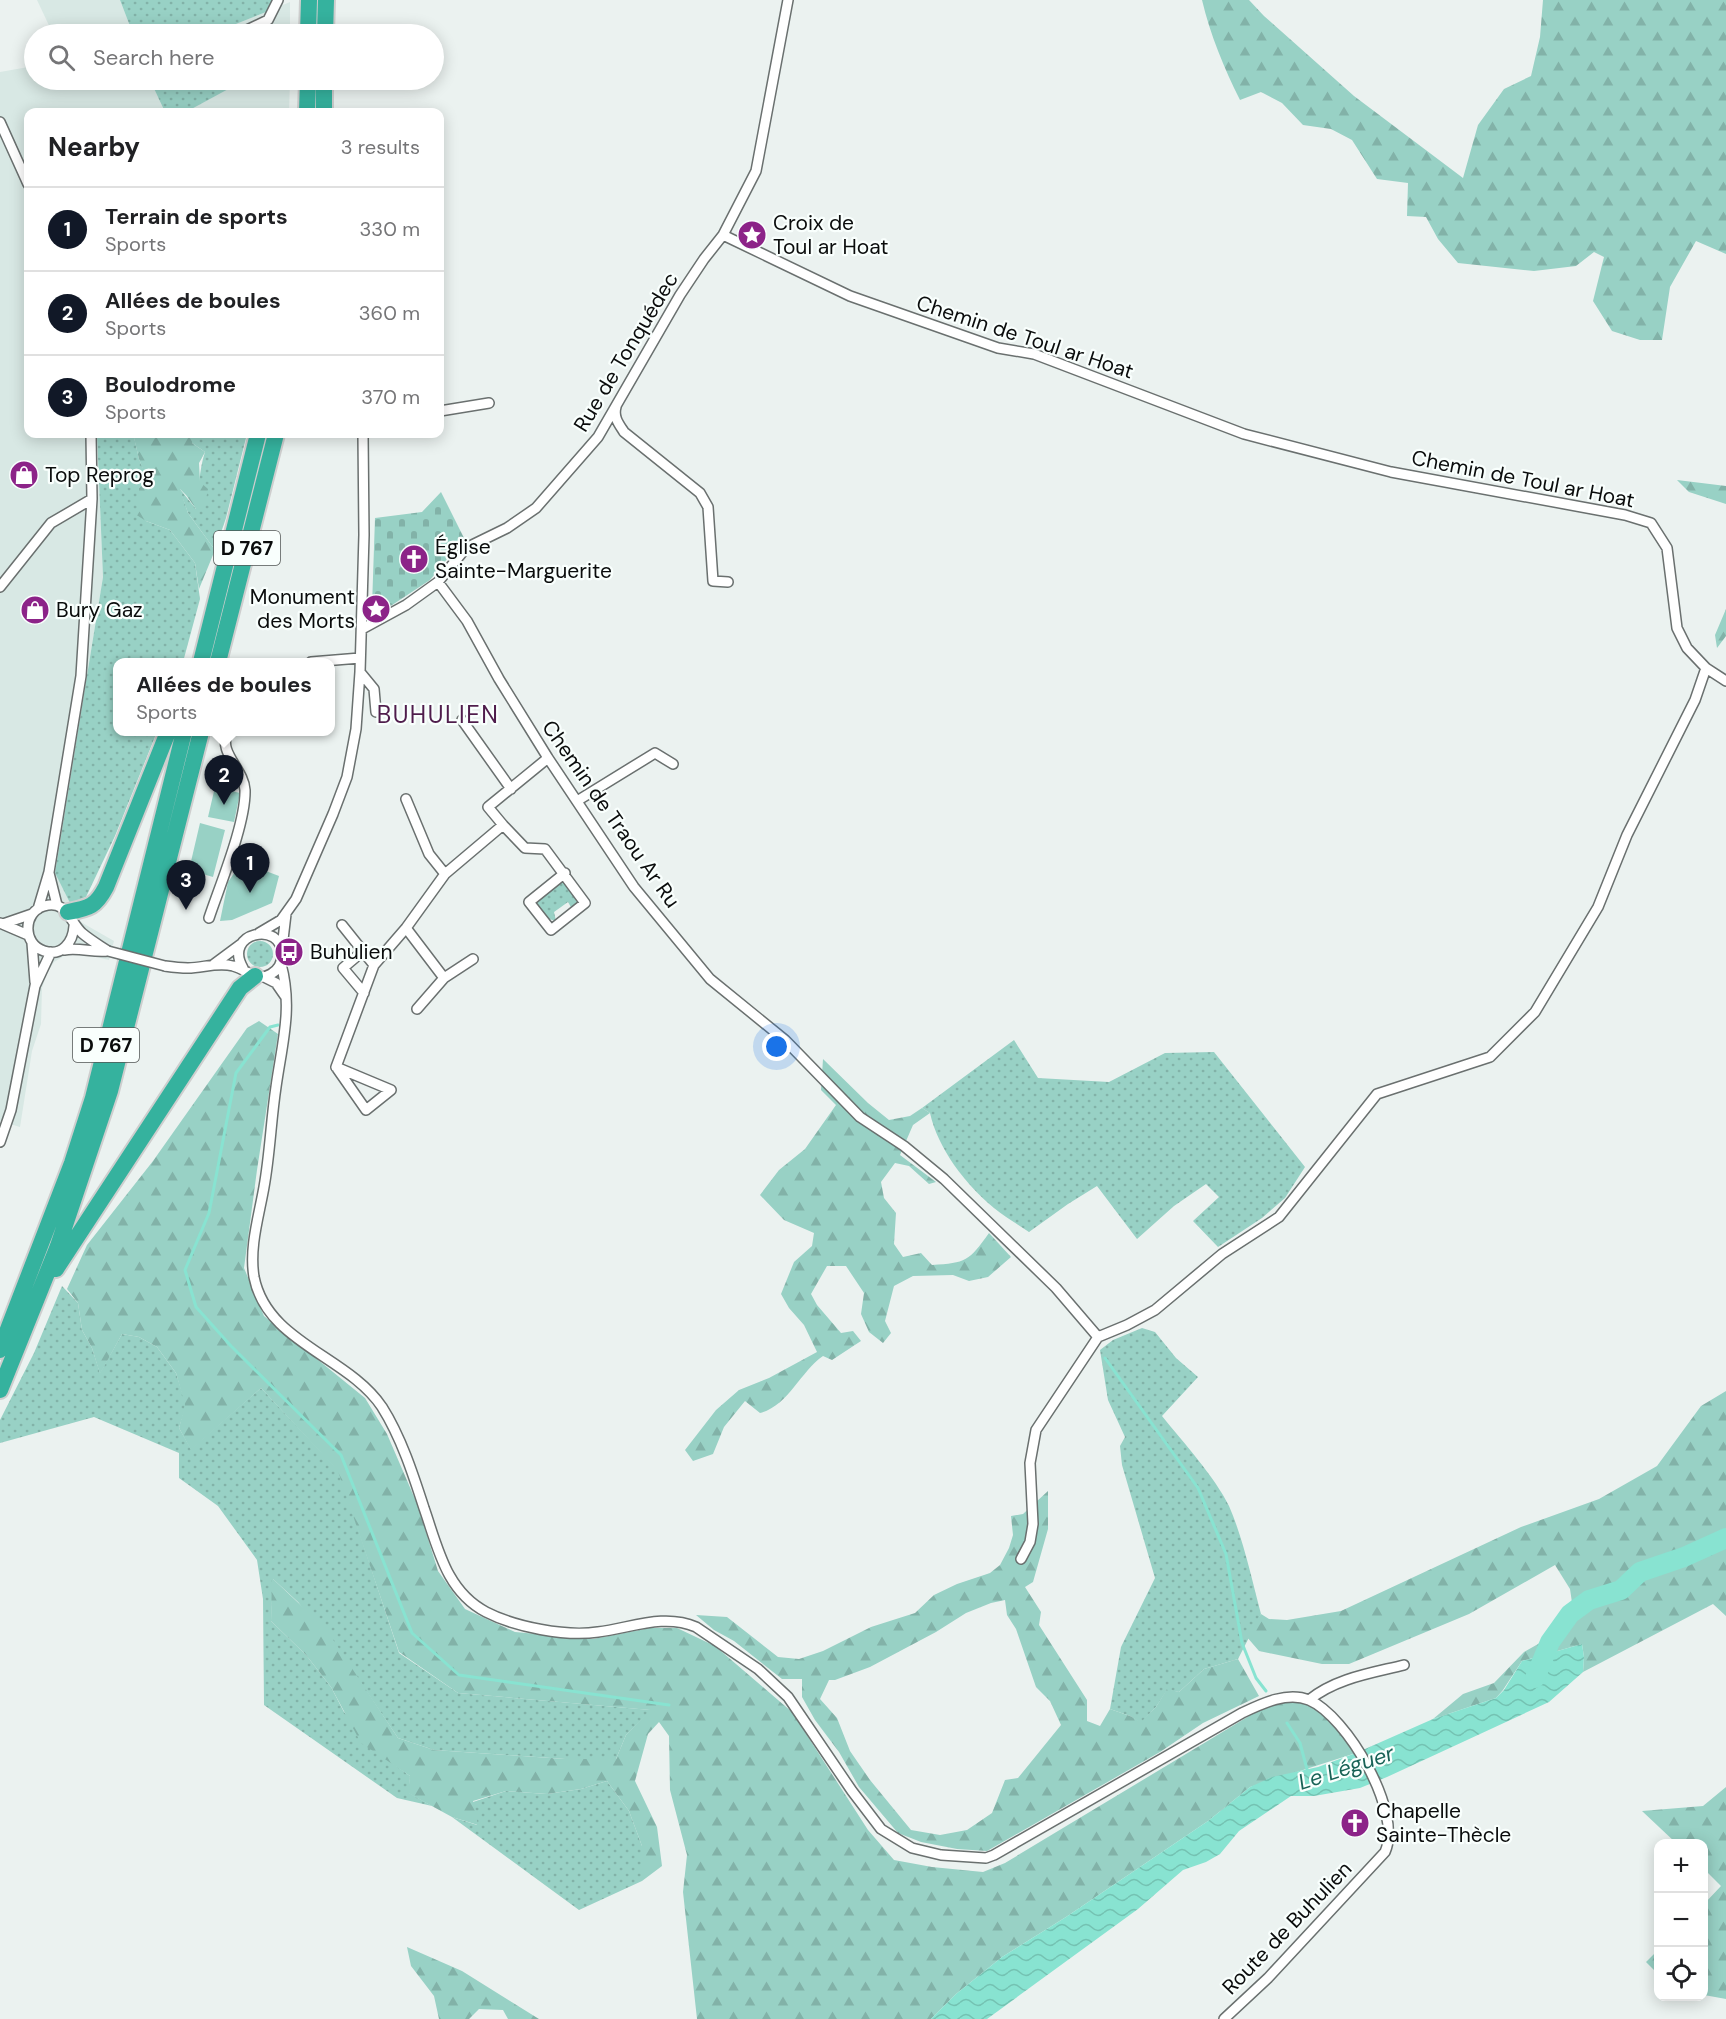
<!DOCTYPE html>
<html lang="en">
<head>
<meta charset="utf-8">
<style>
  :root { --surface:#fff; --page:#f2f2f2; --text:#202124; --muted:#757577; --line:#e0e0e0; --accent:#111827 }
  body { margin:0; font-family:"DM Sans",sans-serif; background:var(--page); color:var(--text) }
  .controls { position:absolute; right:18px; bottom:18px; display:grid; overflow:hidden; border-radius:12px; box-shadow:0 3px 15px #0003 }
  .controls button { width:54px; height:54px; display:grid; place-items:center; padding:0; border:0; border-bottom:2px solid var(--line); background:var(--surface); color:var(--text); font:30px sans-serif }
  .you { position:absolute; left:777px; top:1047px; width:21px; height:21px; margin:-15px; border:4px solid #fff; border-radius:50%; background:#1a73e8; box-shadow:0 0 0 9px #1a73e833 }
  .badge { display:grid; place-items:center; width:39px; height:39px; border-radius:50%; background:var(--accent); color:#fff; font-size:20px; font-weight:700 }
  .pin { position:absolute; translate:-50% -50px; filter:drop-shadow(0 2px 3px #0008) }
  .pin::after { content:''; position:absolute; top:32px; width:21px; height:18px; background:inherit; clip-path:polygon(0 0,100% 0,50% 100%) }
  .popup { position:absolute; left:113px; top:658px; width:222px; height:78px; box-sizing:border-box; display:grid; place-content:center; border-radius:12px; background:var(--surface); filter:drop-shadow(0 2px 4px #0005); font-size:20px; white-space:nowrap; color:var(--muted) }
  .popup b { font-size:22px; color:var(--text) }
  .popup::after { content:''; position:absolute; left:50%; top:100%; margin-left:-12px; border:12px solid transparent; border-top-color:var(--surface) }
  .list { margin:0; padding:0; list-style:none }
  h2 { display:flex; justify-content:space-between; align-items:center; height:78px; margin:0; padding:0 24px; font-size:26px }
  h2 small { font-size:20px; font-weight:400; color:var(--muted) }
  .list li { display:grid; grid-template-columns:39px 1fr auto; gap:18px; align-items:center; box-sizing:border-box; height:84px; padding:0 24px; border-top:2px solid var(--line) }
  .list b { display:block; font-size:22px; white-space:nowrap }
  .list p { margin:0; font-size:20px; white-space:nowrap; color:var(--muted) }
  .list em { font-size:20px; font-style:normal; color:var(--muted) }
  .icon { flex:none; width:33px; height:33px; fill:none; stroke:currentColor; stroke-width:2; stroke-linecap:round; stroke-linejoin:round }
  .map { position:relative; flex:none; width:1726px; height:2019px; overflow:hidden }
  .search { position:absolute; background:var(--surface); box-shadow:0 3px 15px #0003; left:24px; top:24px; width:420px; height:66px; display:flex; align-items:center; gap:15px; box-sizing:border-box; padding:0 21px; border-radius:33px; color:var(--muted); font-size:22px }
  .panel { position:absolute; background:var(--surface); box-shadow:0 3px 15px #0003; left:24px; top:108px; width:420px; height:330px; border-radius:12px }
  .map>svg:first-child { display:block }
  .built { fill:#d8e8e4 }
  .grass { fill:url(#grass-dots) }
  .forest { fill:url(#forest-firs); fill-rule:evenodd }
  .cemetery { fill:url(#cemetery-stones) }
  .pitch { fill:#98d1c5 }
  .water { fill:url(#water-waves) }
  .lines { fill:none; stroke-linecap:round; stroke-linejoin:round }
  .stream { stroke:#88e3d1; stroke-width:3 }
  .river { stroke:#88e3d1; stroke-width:20 }
  .street-casing { stroke:#6a706f; stroke-width:12 }
  .highway-casing { stroke:#cecece; stroke-width:20 }
  .street { stroke:#fff; stroke-width:9 }
  .highway { stroke:#35b29e; stroke-width:16 }
  .street-bridge-casing { stroke:#6a706f; stroke-width:12; stroke-linecap:butt }
  .street-bridge { stroke:#fff; stroke-width:9 }
  .labels { text-anchor:middle; stroke-width:4.5; stroke-linejoin:round; paint-order:stroke }
  .shield { fill:#f9fffd; stroke:#525554; stroke-width:1.5 }
  .shield-label { font-size:20px; font-weight:bold; fill:#0a0c0c }
  .poi-label { font-size:21px; fill:#0a0c0c; stroke:#f9fffd; text-anchor:start }
  .street-label { font-size:21px; fill:#0a0c0c; stroke:#f9fffd }
  .water-label { font-size:22px; font-style:italic; fill:#186256; stroke:#f9fffd }
  .quarter-label { font-size:24px; letter-spacing:1.5px; fill:#4f1d4c; stroke:#f9fffd }
</style>
</head>
<body>
<div class="map">
<svg width="1726" height="2019" viewBox="0 0 1726 2019">
  <defs>
    <pattern id="grass-dots" width="8" height="8" patternUnits="userSpaceOnUse" patternTransform="scale(1.5)"><rect width="8" height="8" fill="#98d1c5"/><path d="M2 2h.1M6 6h.1" fill="none" stroke="#82b2a8" stroke-width="1.8" stroke-linecap="round"/></pattern>
    <pattern id="forest-firs" width="22" height="20" patternUnits="userSpaceOnUse" patternTransform="scale(1.5)"><rect width="22" height="20" fill="#98d1c5"/><path d="M5 1l3.5 6h-7zM16 11l3.5 6h-7z" fill="#82b2a8"/></pattern>
    <pattern id="cemetery-stones" width="16" height="16" patternUnits="userSpaceOnUse" patternTransform="scale(1.5)"><rect width="16" height="16" fill="#98d1c5"/><path d="M2 7V4a2 2 0 0 1 4 0v3zM10 15v-3a2 2 0 0 1 4 0v3z" fill="#82b2a8"/></pattern>
    <pattern id="water-waves" width="16" height="10" patternUnits="userSpaceOnUse" patternTransform="scale(1.5)"><rect width="16" height="10" fill="#88e3d1"/><path d="M0 5q4-4 8 0t8 0" fill="none" stroke="#74c2b2"/></pattern>
  </defs>
  <rect width="100%" height="100%" fill="#ebf2f0"/>
  <!-- built -->
  <path class="built" d="M37,0h83l13,34h-80z
    M290,2v32h-55l1,-10z
    M34,66v14h116l15,32h-137v322h69l6,143 -48,296 24,48 35,20 -5,19 -34,-8 -11,4 -10,6 -7,11 -5,15 -1,36 -9,27 -12,76 -20,-6v-1049z
    M230,80h60l-1,32h-103l45,-25z"/>
  <!-- grass -->
  <path class="grass" d="M120,0h154l-3,10 -35,14 -1,10h-102z
    M150,80h80l2,7 -46,25h-21z
    M97,434h28l9,3 5,22 9,21 -9,8v13l7,20 24,9 25,33 5,36 -17,63h-65v70h39l-42,104 -29,61 -16,6 -15,-30 48,-296z
    M192,434h55l-21,84 -11,32 -27,-37 -9,-25 17,21c3,-19 3,-39 9,-57l-13,-9z
    M560,883h6l12,16 -1,4 -5,6 -4,-7 -14,10 2,9 -7,-2 -12,-15v-2z
    M247 954a13 13 0 1 1 26 0a13 13 0 1 1-26 0Z
    M1014,1040l24,38 71,4 56,-29 49,-1 91,115 -20,31 -23,20 -44,29 -25,-26 26,-24 -13,-13 -32,22 -37,33 -40,-53 -29,18 -39,28c-12,-8 -24,-15 -35,-24 -28,-23 -56,-59 -64,-95l-8,-5z
    M62,1286l16,17 4,27 10,18 8,25 22,-39 17,3 18,10 19,26 10,32 -7,23 12,21 70,-61 78,83 60,182 59,40 193,17 -25,25 -10,24h-51l-131,-9 -36,-12 -31,-46 -69,-90 -25,-23 -2,42 35,34 25,32 13,25 44,48 22,16 -1,17 23,13 -35,-8 -133,-93 -1,-106 -6,-39 -39,-54 -39,-28v-25l-85,-36 -94,26v-23l34,-67z
    M1142,1328l13,4 21,26 22,19 -36,39c21,26 53,61 67,90 14,32 23,74 32,108l-23,45 -34,10 -25,23 -12,-2 -11,17 -15,16 -11,-7 -20,-7 11,-62 34,-69 -33,-113 -2,-19 5,-9 -17,-37 -8,-50 13,-10z
    M607,1781l22,30 13,35v35l-63,29 -127,-93 25,8 -7,-22 36,-12 41,3 34,-5z"/>
  <!-- forest -->
  <path class="forest" d="M1202,0h47l15,16 90,80 109,82 15,-53 26,-36 27,-13 9,-39 3,-37h183v254l-30,-13 -26,46 -8,53h-22l-28,-9 -19,-30 11,-44 -10,-5 -18,14 -42,5 -76,-8 -20,-24 -12,-22 -19,-1 1,-33 -31,-4 -25,-39 -21,-11 -28,-4 -21,-22 -21,-11 -21,8c-16,-32 -30,-66 -38,-100z
    M125,434h67v9l13,9 -6,11 1,19 8,7 -4,20h-8l-10,-14 -6,-6 8,24 27,37 -16,39 -4,-26 -25,-33 -24,-9 -11,-7 4,-13v-13l8,-8 -8,-21 -5,-21z
    M1677,480l49,6v18l-37,-12z
    M1726,609v27l-9,12 -2,-13z
    M259,1021l19,13 -21,136 -13,98 20,48 101,82 22,36 31,72 20,65 27,38 50,23 78,7 57,-11h27l38,18 77,66 76,118 26,30 38,7 51,5 22,-9 254,-153c8,-2 15,-5 23,-7 36,-6 56,26 74,50l-106,34 -42,34 -142,96 -64,40 -46,37 -25,25h-234l-14,-127 4,-37 -17,-65 -1,-54 -10,-14 -11,12 -13,47 22,46 5,39 -20,15v-35l-13,-35 -22,-30 -26,8 -34,5 -41,-3 -33,10 5,24 -26,-8 -44,-24 2,-17 -49,-33 -30,-56 -25,-32 -35,-34 1,-43 54,51 72,109 36,12 131,9h51l10,-24 24,-25 -192,-17 -59,-41 -61,-181 -77,-83 -70,62 -12,-22 6,-23 -9,-32 -19,-26 -18,-10 -17,-3 -22,40 -8,-26 -10,-18 -4,-27 -11,-14 20,-44 66,-84 94,-133z
    M823,1059l45,44 21,17 21,-4 12,-8 8,5 -17,12 -13,30 36,27 -7,2 -20,-18 -14,-3 -14,19 3,16 12,15 -2,31 9,13 18,-4 11,12c34,-2 37,-4 57,-32l22,24 -23,20 -19,4 -16,-6 -40,1 -19,10 -9,35 6,12 -8,10 -14,-11 -8,-18 3,-21 -18,-27h-19l-16,28 6,11 24,28 12,-2 8,10 -29,19 -9,-4c-23,16 -35,50 -63,57l-15,-12 -21,26 -11,27 -20,7 -8,-11 31,-40 23,-20 30,-12 48,-26 -13,-27 -15,-17 -8,-14 13,-32 18,-16 2,-13 -30,-13 -24,-25 19,-25 26,-21 31,-44 -15,-15z
    M1726,1391v225l-13,-12 -130,68 1,-15 -2,-13 -60,17 -19,29 -7,8 -63,21 30,-25 31,-11 30,-31 51,-29 -5,-34 -15,-24 -86,49 -120,50h-27l-63,-13 -13,-15 15,-22 8,5 18,1 54,-9 180,-84 78,-28 58,-33 44,-60z
    M1048,1491v38l-15,53 -8,5 16,25 -2,13 48,75v21l13,5 10,-17 20,7 11,6 15,-15 11,-18 12,3 25,-23 34,-10 21,37 -56,27 -43,29 -173,99 -30,-2 -36,-7 -23,-9 -39,-46 -20,-35 -24,-32 -13,-23v-18h-20l-48,-38 -20,-11 -18,-15 31,2 51,40 21,2 24,-8 48,-24 44,-14 19,-18 23,-11 33,-11 10,-8 9,-17 4,-13 -2,-19 12,-2zM1005,1600l2,15 9,14 20,58 14,14 11,24 -43,53 -13,2 -13,33 -25,17 -27,5 -29,-5 -41,-50 -20,-29 -13,-33 -17,-19 9,-19h6l35,-13 66,-35 30,-19 25,-10z
    M1726,1787v212l-22,-4v-91l17,-18 -17,-17v-25l-28,-1 -34,-32 61,-5z
    M407,1947l55,24 77,48h-31l-5,-9 -24,-1 -10,10h-30l-5,-23 -23,-30z
    M1658,1950v24l-12,-12z"/>
  <!-- cemetery -->
  <path class="cemetery" d="M441,492l23,46 -34,42 -47,31 -11,-5 3,-88 47,-6z"/>
  <!-- pitch -->
  <path class="pitch" d="M215,787l25,6 -6,29 -26,-5z
    M200,823l25,7 -12,47 -24,-7z
    M242,862l37,14 -7,27 -40,17 -12,1 8,-39z"/>
  <!-- water -->
  <path class="water" d="M1582,1644l2,13 -1,15 -34,30 -162,75 -27,11 -46,8h-23l-52,35 -19,23 -14,8 -23,8 -45,39 -151,110h-56l25,-25 46,-37 64,-40 142,-96 42,-34 22,-10 46,-10 38,-14 77,-34 63,-21 8,-8 18,-29z"/>
  <g class="lines">
    <!-- stream -->
    <path class="stream" d="M278,1025l-8,2 -34,46 -27,140 -24,57 11,37 35,39 110,109 71,178 47,42 210,30
      M1105,1358l93,130 28,66 16,89 14,35 10,13
      M1287,1723l13,20 8,30"/>
    <!-- river -->
    <path class="river" d="M1535,1678l15,-36 20,-28 19,-14 32,-10 19,-18 44,-15 42,-19"/>
    <!-- street casing -->
    <g class="street-casing">
      <path id="street" d="M247,30l21,-10 10,-20
        M0,122l28,62
        M723,235l127,61 148,52 36,6 210,80 147,38 234,43 26,8 16,25 10,80 10,20 19,20 -11,32 -68,135 -29,72 -63,105 -45,45 -113,37 -98,123 -57,37 -67,56 -28,15 -29,12
        M616,407c-3,10 3,17 8,25l76,61 8,14 5,74 15,1
        M440,411l49,-8
        M438,582l29,39 32,58 49,79 86,129 76,92 75,61 75,77 44,29 40,33 112,109 42,49
        M0,587l51,-64 41,-24
        M362,629l44,-24 32,-23 28,-34 41,-20 29,-20 62,-71 82,-142 24,-36 19,-24 33,-64 32,-171
        M311,662l49,-4
        M1706,668l20,13
        M360,672l14,17 2,23
        M462,720l49,69
        M406,799l23,55 16,20
        M577,801l78,-48 18,11
        M503,825l22,23 20,1 40,54 -34,27 -22,-28 36,-29
        M49,873l8,32
        M38,909l11,-37 32,-196 11,-177 -1,-65
        M209,918c11,-33 37,-95 36,-128 -1,-21 -28,-38 -17,-58
        M0,923l28,12
        M3,924l29,-10
        M342,925l32,40
        M74,926c-1,16 -12,31 -30,25 -22,-7 -21,-39 0,-45 22,-7 26,16 38,27 8,7 17,12 26,18
        M406,928l38,50
        M259,933l22,-13 15,-21 37,-85 14,-37 9,-48 4,-57 4,-137 -1,-101
        M32,943l3,39
        M282,948l4,-34
        M64,950c15,-3 29,3 44,1
        M363,951l-20,17 21,25
        M214,964l27,-20
        M281,964c12,44 1,80 -5,123 -5,33 -6,67 -12,100 -5,29 -15,60 -10,90 13,66 94,79 128,130 19,30 31,67 42,101 14,40 22,83 62,104 29,15 80,25 112,20 33,-4 66,-19 98,-5l62,42 30,28 64,94 29,38 31,19 29,7 45,3 8,-3 248,-142c19,-9 45,-22 67,-13 38,16 94,112 76,152l-117,126 -44,41
        M165,966c7,1 15,2 23,2 15,0 29,-6 45,-2 14,3 23,17 38,8 7,-4 11,-11 11,-19 1,-35 -60,-23 -39,13
        M264,977l12,6 9,13
        M417,1009l27,-31 29,-19
        M336,1067l30,43 25,-20 -55,-23 38,-102 32,-37 39,-54 58,-49 -15,-18 60,-49
        M0,1142l11,-32 24,-124 16,-34
        M1021,1559l9,-17 3,-18 -3,-61 6,-33 62,-93
        M1309,1700c27,-22 63,-27 95,-35"/>
    </g>
    <!-- highway casing -->
    <g class="highway-casing">
      <path id="highway" d="M308,34l1,-34
        M325,34l1,-34
        M307,112l1,-32
        M324,112v-32
        M201,662l57,-228
        M218,662l58,-228
        M68,912c22,-4 28,-6 38,-25l62,-155
        M56,1269l184,-281 15,-12
        M0,1350l72,-187 21,-65 91,-366
        M0,1390l58,-144 52,-155 91,-359"/>
    </g>
    <!-- street -->
    <use href="#street" class="street"/>
    <!-- highway -->
    <use href="#highway" class="highway"/>
    <!-- street-bridge casing -->
    <g class="street-bridge-casing">
      <path id="street-bridge" d="M108,951l57,15"/>
    </g>
    <!-- street-bridge -->
    <use href="#street-bridge" class="street-bridge"/>
  </g>
  <!-- icons -->
  <defs>
    <g id="sight-disc" transform="scale(1.5)"><circle r="9.5" fill="#8c2388" stroke="#f9fffd"/><path d="M0-6L1.8-2.2L6-1.7L2.9 1.2L3.7 5.4L0 3.3L-3.7 5.4L-2.9 1.2L-6-1.7L-1.8-2.2Z" fill="#fff"/></g>
    <g id="shop-disc" transform="scale(1.5)"><circle r="9.5" fill="#8c2388" stroke="#f9fffd"/><path d="M-5-2.5h2.3a2.7 3.5 0 0 1 5.4 0H5L5.5 6h-11ZM-1.5-2.5h3a1.5 2.3 0 0 0-3 0Z" fill="#fff"/></g>
    <g id="church-disc" transform="scale(1.5)"><circle r="9.5" fill="#8c2388" stroke="#f9fffd"/><path d="M-1.2-6h2.4v3.5h3.3v2.4h-3.3V6h-2.4V-.1h-3.3v-2.4h3.3Z" fill="#fff"/></g>
    <g id="bus-disc" transform="scale(1.5)"><circle r="9.5" fill="#8c2388" stroke="#f9fffd"/><path d="M-5-6H5V4H4V6H2V4H-2V6H-4V4H-5ZM-3.5-4V0h7V-4ZM-3.5 1.2v1.5H-2V1.2ZM2 1.2v1.5H3.5V1.2Z" fill="#fff"/></g>
  </defs>
  <g fill-rule="evenodd">
    <use href="#sight-disc" x="752" y="235"/>
    <use href="#shop-disc" x="24" y="475"/>
    <use href="#church-disc" x="414" y="559"/>
    <use href="#sight-disc" x="376" y="609"/>
    <use href="#shop-disc" x="35" y="610"/>
    <use href="#bus-disc" x="289" y="952"/>
    <use href="#church-disc" x="1355" y="1823"/>
  </g>
  <g class="labels">
    <!-- shield labels -->
    <g class="shield">
      <rect x="214" y="531" width="66" height="34" rx="4.5"/>
      <rect x="73" y="1028" width="66" height="34" rx="4.5"/>
    </g>
    <g class="shield-label">
      <text x="247" y="555">D 767</text>
      <text x="106" y="1052">D 767</text>
    </g>
    <!-- poi labels -->
    <g class="poi-label">
      <text x="773" y="230">Croix de<tspan x="773" dy="24">Toul ar Hoat</tspan></text>
      <text x="45" y="482">Top Reprog</text>
      <text x="435" y="554">Église<tspan x="435" dy="24">Sainte-Marguerite</tspan></text>
      <text x="355" y="604" text-anchor="end">Monument<tspan x="355" dy="24">des Morts</tspan></text>
      <text x="56" y="617">Bury Gaz</text>
      <text x="310" y="959">Buhulien</text>
      <text x="1376" y="1818">Chapelle<tspan x="1376" dy="24">Sainte-Thècle</tspan></text>
    </g>
    <!-- street labels -->
    <g class="street-label">
      <text transform="translate(1025 337) rotate(18)" y="7">Chemin de Toul ar Hoat</text>
      <text transform="translate(626 352) rotate(-59)" y="7">Rue de Tonquédec</text>
      <text transform="translate(1523 479) rotate(11)" y="7">Chemin de Toul ar Hoat</text>
      <text transform="translate(611 814) rotate(55)" y="7">Chemin de Traou Ar Ru</text>
      <text transform="translate(1287 1928) rotate(-46)" y="7">Route de Buhulien</text>
    </g>
    <!-- water labels -->
    <g class="water-label">
      <text transform="translate(1346 1767) rotate(-18)" y="8">Le Léguer</text>
    </g>
    <!-- quarter labels -->
    <g class="quarter-label">
      <text x="438" y="723">BUHULIEN</text>
    </g>
  </g>
</svg>
<div class="controls">
<button>+</button>
<button>−</button>
<button><svg class="icon" aria-label="locate" viewBox="0 0 24 24"><circle cx="12" cy="12" r="6"/><path d="M12 2v4M12 18v4M2 12h4M18 12h4"/></svg></button>
</div>
<div class="you"></div>
<div class="pin badge" style="left:250px;top:893px">1</div>
<div class="pin badge" style="left:224px;top:805px">2</div>
<div class="popup"><b>Allées de boules</b>Sports</div>
<div class="pin badge" style="left:186px;top:910px">3</div>
<div class="search"><svg class="icon" aria-label="search" viewBox="0 0 24 24"><circle cx="10" cy="10" r="6"/><path d="M15 15l6 6"/></svg>Search here</div>
<section class="panel">
<h2>Nearby<small>3 results</small></h2>
<ul class="list">
<li><span class="badge">1</span><div><b>Terrain de sports</b><p>Sports</p></div><em>330 m</em></li>
<li><span class="badge">2</span><div><b>Allées de boules</b><p>Sports</p></div><em>360 m</em></li>
<li><span class="badge">3</span><div><b>Boulodrome</b><p>Sports</p></div><em>370 m</em></li>
</ul>
</section>
</div>
</body>
</html>
